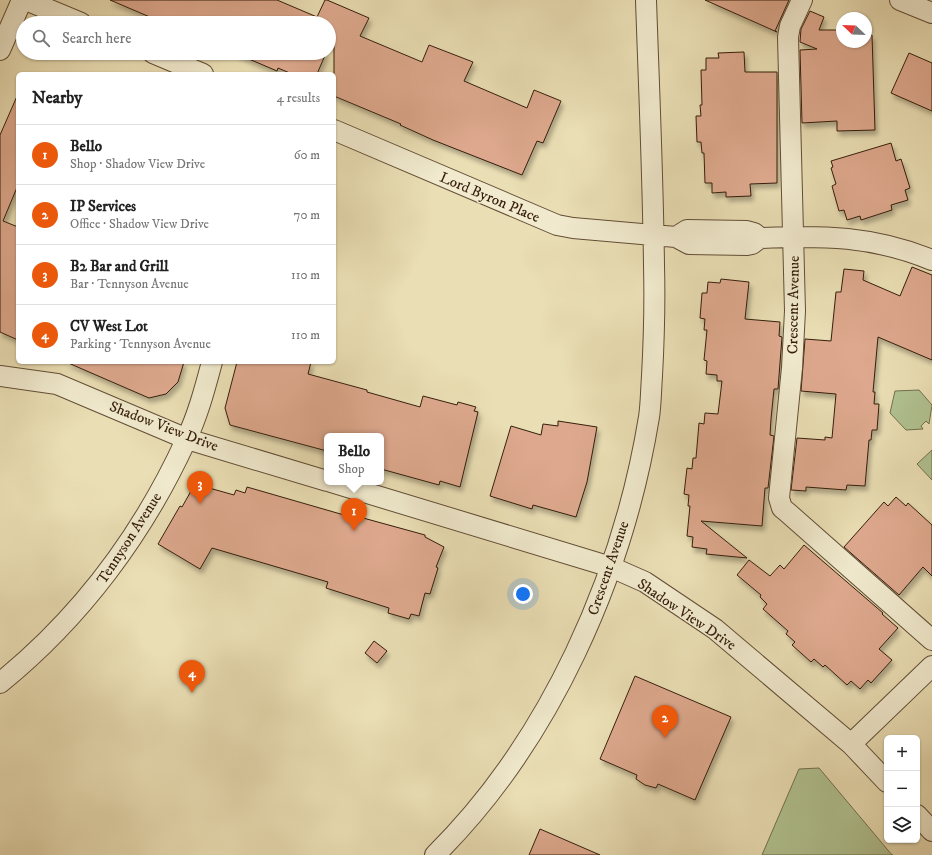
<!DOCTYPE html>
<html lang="en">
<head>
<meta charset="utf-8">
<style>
  :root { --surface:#fff; --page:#f6f6f6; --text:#222; --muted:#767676; --line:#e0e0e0; --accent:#ea580c }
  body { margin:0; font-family:"IM FELL DW Pica",serif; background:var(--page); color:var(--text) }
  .controls { position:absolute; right:12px; bottom:12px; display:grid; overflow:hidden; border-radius:6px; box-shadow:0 1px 3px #0004 }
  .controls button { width:36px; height:36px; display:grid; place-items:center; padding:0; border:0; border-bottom:1px solid var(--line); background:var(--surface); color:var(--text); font:20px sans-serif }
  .compass { position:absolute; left:836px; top:12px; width:36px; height:36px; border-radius:50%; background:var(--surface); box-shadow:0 1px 3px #0004; rotate:293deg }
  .you { position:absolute; left:523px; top:594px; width:14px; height:14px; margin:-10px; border:3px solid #fff; border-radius:50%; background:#1a73e8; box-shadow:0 0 0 6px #1a73e833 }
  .badge { display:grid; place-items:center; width:26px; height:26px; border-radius:50%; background:var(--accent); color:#fff; font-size:13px; font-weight:700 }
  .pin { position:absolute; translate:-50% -33px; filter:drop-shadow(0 1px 2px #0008) }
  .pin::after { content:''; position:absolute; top:21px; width:14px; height:12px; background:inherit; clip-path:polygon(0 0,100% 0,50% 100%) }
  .popup { position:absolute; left:324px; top:433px; width:60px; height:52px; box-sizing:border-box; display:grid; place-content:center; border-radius:6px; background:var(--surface); filter:drop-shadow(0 1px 3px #0005); font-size:13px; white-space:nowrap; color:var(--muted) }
  .popup b { font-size:15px; color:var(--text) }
  .popup::after { content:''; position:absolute; left:50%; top:100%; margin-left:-8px; border:8px solid transparent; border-top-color:var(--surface) }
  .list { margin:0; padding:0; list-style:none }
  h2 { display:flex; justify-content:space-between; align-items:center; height:52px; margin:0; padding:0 16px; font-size:17px }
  h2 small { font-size:13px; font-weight:400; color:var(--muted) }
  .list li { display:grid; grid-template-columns:26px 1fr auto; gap:12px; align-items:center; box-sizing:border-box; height:60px; padding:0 16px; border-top:1px solid var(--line) }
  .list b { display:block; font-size:15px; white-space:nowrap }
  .list p { margin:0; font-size:13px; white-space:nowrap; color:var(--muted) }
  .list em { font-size:13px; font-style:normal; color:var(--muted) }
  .icon { flex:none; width:22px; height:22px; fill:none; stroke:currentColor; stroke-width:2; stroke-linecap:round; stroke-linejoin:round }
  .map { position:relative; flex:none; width:932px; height:855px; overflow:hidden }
  .search { position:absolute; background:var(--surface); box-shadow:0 1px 3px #0004; left:16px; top:16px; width:320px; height:44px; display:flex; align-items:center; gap:10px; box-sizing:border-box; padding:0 14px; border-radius:22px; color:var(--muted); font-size:15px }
  .panel { position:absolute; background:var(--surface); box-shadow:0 1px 3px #0004; left:16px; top:72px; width:320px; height:292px; border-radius:6px }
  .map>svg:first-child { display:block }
  .green { fill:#b1c291; stroke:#73704e }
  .building { fill:#dda88d; stroke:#351e0c; filter:url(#shadow) }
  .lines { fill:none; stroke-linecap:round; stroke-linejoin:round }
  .minor-casing { stroke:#624e36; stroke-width:22 }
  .minor { stroke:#f1eace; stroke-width:20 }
  .labels { text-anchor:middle; stroke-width:3; stroke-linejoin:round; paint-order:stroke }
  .street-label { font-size:15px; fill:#351e0c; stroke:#f1eace }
</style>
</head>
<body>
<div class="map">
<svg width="932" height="855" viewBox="0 0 932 855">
  <defs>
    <filter id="shadow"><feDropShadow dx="2.5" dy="4.5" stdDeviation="2" flood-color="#0004"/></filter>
  </defs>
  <rect width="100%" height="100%" fill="#eadeb4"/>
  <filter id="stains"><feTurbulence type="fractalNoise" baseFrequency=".005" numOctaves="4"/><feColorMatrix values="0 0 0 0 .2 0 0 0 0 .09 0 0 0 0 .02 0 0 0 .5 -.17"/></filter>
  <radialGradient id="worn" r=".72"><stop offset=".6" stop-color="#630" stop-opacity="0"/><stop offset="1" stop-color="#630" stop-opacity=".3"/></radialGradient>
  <!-- green -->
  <path class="green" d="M919,390l13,15 -3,19 -3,-3 -5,5 2,3 -17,1 -16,-17 5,-22z
    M932,450v30l-15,-16z
    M819,768l73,87h1h-131l37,-86z"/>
  <!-- building -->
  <path class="building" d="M110,0h167l40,17 8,-17h2l42,18 -9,18 62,26 7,-17 44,17 -9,19 63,27 7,-18 27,11 -18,42 -6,-2 -15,34 -89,-35 -33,-15 1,-1 -67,-28v-60l-5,11v-24h-165z
    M705,0h84l-14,31 2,1z
    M810,11l14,6 -5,13h23v12h24v-7h6l3,95 -38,1v-10l-35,2 -2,-73 17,-1 -17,-7 1,-13z
    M744,52l1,20h32v111l-27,1 1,12 -25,1v-5l-14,1v-10h-7l-1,-30h-2l-1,-11h-4l-1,-26h5l-1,-11h2l-1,-35h5v-12h13l-1,-5z
    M235,53h91l-9,21h-25l-14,-6 -1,3z
    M909,53l23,10v48l-41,-18z
    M18,94v91l-15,36 15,6v113l-18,-8v-197z
    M891,143l5,18 5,-2 9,29 -5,2 3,10 -17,5 1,5 -31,10 -1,-4 -13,4 -3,-10 -5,1 -7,-25 4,-2 -5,-16 2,-1 -2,-6z
    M912,267l20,8v85l-54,-23 -5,55h2l-1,12h5l-2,26h-5l-1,10h-2l-4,46 -18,-1 -1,5 -40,-3v4l-15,-1 6,-52 28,2v-3l7,1 4,-44 -35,-3 4,-52 26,2 5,-49h5l3,-23 20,2 -1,9 37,16z
    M721,279l28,3 -4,37 35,3 -1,14 3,1 -4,52h-4l-3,30 -1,16 4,1 -6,52h-3l-3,38 -61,-5 46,37 -41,-4 1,-5 -15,-2 1,-10 -6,-1 3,-30h-2l1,-11 -5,-1 3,-26 5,1 1,-11h3l3,-35 5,1 1,-11 13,1 4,-33h-5v-6l-11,-1 1,-13 -3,-1 3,-30h-3l1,-11 -5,-1 2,-25h5l1,-11 12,1z
    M66,362h118l-6,20 -12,12 -17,4z
    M237,362h74l-3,12 59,16v2l53,15 3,-11 34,9 1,-3 18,5 -2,4 4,1 -18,75 -20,-6 -1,4 -58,-16v-33h-54v15l-97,-26 -5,-17z
    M558,421l39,6 -10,55 -11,35 -43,-12 -1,4 -42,-13 21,-70 30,9 2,-11 15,2z
    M195,484l39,11 2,-5 9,3 2,-6 97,28 1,-2 80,22v2l19,10 -8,20 2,1 -8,26 -5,-1 -6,23 -8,-2 -2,5 -21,-6 1,-5 -63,-20 2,-6 -116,-34 -12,21 -42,-25 22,-38 2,1z
    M896,497l10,9 2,-3 24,22v51l-9,-9 -24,28 -55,-48 40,-45 4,4z
    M804,545l79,68 -1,1 16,14 -19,21 13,11 -21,23 -3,-3 -8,9 -9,-8 -4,4 -22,-20 -2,2 -9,-8 -3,3 -19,-17 3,-3 -9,-8 2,-3 -25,-22 4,-5 -7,-7 1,-2 -24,-20 12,-15 21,16 10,-11 4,4z
    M374,641l13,10 -10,12 -12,-10z
    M635,676l96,41 -36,83 -37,-16 -2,4 -11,-3 -9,-6 1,-4 -37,-16z
    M540,829l60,26h-71z"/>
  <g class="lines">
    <!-- minor casing -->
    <g class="minor-casing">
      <path id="minor" d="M26,0l55,23
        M802,0l-12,26 -2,11 7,274 -3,57 -13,130 3,10 5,4 145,128
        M900,0l32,13
        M0,50l22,-50
        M153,53l50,21
        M334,130l223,95 16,3 103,9 13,7 58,1 5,-1 8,-6c62,-3 114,-2 172,22
        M676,237l11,-7 60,1 7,2 6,5
        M0,376l57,8 130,55 140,42
        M331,482l280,85 34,15 70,47 136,115 36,38
        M0,683c80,-65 143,-149 186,-243 12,-25 19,-52 26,-78
        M851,744l81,-78
        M917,815l15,16
        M435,855c115,-114 188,-279 214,-438 2,-13 2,-28 3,-41 2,-37 3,-73 2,-110 -1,-89 -5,-177 -8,-266"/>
    </g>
    <!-- minor -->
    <use href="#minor" class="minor"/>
  </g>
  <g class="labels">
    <!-- street labels -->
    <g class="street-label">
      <text transform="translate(490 197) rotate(23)" y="5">Lord Byron Place</text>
      <text transform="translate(793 305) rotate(-89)" y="5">Crescent Avenue</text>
      <text transform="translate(164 426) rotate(21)" y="5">Shadow View Drive</text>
      <text transform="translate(129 538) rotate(-57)" y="5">Tennyson Avenue</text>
      <text transform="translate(608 568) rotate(-71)" y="5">Crescent Avenue</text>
      <text transform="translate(687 614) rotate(34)" y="5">Shadow View Drive</text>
    </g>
  </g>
  <rect width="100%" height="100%" filter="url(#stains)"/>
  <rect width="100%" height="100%" fill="url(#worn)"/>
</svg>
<div class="controls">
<button>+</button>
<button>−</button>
<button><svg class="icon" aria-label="layers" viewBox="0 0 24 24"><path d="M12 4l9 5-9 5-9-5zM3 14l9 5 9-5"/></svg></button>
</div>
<svg class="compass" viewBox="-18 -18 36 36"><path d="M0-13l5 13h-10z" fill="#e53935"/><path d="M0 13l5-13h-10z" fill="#767676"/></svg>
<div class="you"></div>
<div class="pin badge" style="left:354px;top:531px">1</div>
<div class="popup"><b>Bello</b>Shop</div>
<div class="pin badge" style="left:665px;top:738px">2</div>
<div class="pin badge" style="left:200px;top:504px">3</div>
<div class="pin badge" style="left:192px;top:693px">4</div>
<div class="search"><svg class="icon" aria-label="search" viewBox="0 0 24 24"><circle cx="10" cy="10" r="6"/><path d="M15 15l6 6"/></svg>Search here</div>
<section class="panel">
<h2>Nearby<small>4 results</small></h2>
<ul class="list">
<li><span class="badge">1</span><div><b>Bello</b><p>Shop · Shadow View Drive</p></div><em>60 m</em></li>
<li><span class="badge">2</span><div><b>IP Services</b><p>Office · Shadow View Drive</p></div><em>70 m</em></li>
<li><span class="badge">3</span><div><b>B2 Bar and Grill</b><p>Bar · Tennyson Avenue</p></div><em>110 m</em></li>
<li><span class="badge">4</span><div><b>CV West Lot</b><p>Parking · Tennyson Avenue</p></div><em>110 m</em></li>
</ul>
</section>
</div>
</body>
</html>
